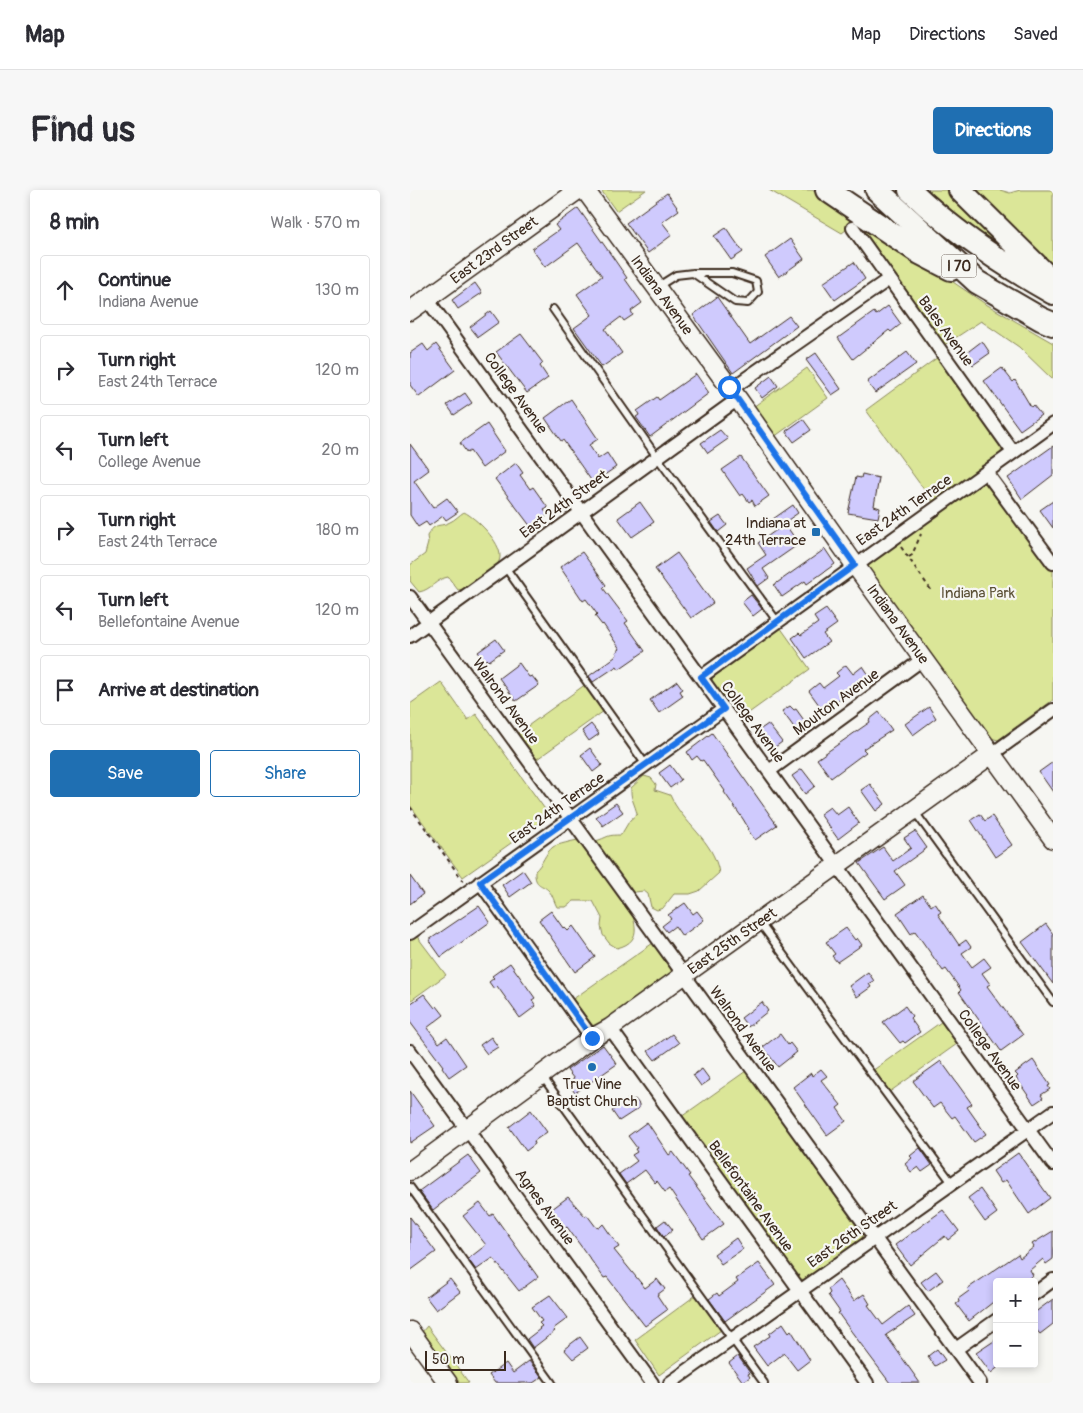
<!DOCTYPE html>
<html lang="en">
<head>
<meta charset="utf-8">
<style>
  :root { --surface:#fff; --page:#f7f7f7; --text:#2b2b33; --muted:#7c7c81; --line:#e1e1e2; --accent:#1f6fb2 }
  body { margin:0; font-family:Pangolin,sans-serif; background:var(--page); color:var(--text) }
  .controls { position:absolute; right:15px; bottom:15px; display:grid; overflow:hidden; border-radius:5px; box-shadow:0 2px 8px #0003 }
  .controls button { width:45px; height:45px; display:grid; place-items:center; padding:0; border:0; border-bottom:1px solid var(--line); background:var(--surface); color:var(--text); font:25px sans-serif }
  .scale { position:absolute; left:15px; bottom:12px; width:81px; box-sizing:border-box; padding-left:5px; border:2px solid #3b2a1e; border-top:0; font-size:14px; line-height:18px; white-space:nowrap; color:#3b2a1e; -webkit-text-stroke:4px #f6f6f2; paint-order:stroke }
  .stop { position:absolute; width:15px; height:15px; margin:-11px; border:4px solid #1a73e8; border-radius:50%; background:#fff }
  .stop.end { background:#1a73e8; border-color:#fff; box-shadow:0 1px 5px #0008 }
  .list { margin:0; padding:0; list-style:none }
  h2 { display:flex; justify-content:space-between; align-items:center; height:65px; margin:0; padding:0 20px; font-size:21px }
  h2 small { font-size:16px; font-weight:400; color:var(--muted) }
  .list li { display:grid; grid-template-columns:32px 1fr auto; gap:15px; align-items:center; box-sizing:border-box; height:70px; margin:0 10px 10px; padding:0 10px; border:1px solid var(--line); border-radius:5px }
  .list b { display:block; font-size:19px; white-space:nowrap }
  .list p { margin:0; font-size:16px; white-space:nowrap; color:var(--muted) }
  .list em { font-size:16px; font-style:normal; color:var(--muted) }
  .actions { display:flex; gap:10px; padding:15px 20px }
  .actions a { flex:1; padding:11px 0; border:1px solid var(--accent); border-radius:5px; text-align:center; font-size:18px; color:var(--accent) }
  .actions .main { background:var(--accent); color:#fff }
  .icon { flex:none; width:28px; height:28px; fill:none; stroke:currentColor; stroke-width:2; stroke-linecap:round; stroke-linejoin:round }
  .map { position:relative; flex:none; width:643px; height:1193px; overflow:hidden; border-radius:5px }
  header { display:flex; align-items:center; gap:30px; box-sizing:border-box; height:70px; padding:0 25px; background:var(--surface); border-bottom:1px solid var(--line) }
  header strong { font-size:24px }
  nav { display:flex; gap:28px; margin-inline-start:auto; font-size:18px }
  .intro { display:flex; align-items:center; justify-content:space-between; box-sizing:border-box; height:120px; padding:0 30px }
  h1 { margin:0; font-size:35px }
  .button { padding:12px 22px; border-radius:5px; background:var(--accent); color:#fff; font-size:18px; font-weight:700 }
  main { display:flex; gap:30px; padding:0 30px }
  aside { flex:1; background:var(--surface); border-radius:5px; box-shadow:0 2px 8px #0003 }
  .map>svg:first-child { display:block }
  .green { fill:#dbe698; stroke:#8b885b }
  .building { fill:#cfcafd; stroke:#3b2a1e }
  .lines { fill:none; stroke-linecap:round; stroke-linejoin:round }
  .lane-casing { stroke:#3b2a1e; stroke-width:10 }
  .street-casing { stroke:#3b2a1e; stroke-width:16 }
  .secondary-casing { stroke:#3b2a1e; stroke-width:21 }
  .highway-casing { stroke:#3b2a1e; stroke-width:26 }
  .path { stroke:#3b2a1e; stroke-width:2; stroke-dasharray:4 4; stroke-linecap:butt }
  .lane { stroke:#f6f6f2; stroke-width:6 }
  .street { stroke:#f6f6f2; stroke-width:12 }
  .secondary { stroke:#f6f6f2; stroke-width:18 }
  .highway { stroke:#f6f6f2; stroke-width:22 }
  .route { stroke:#1a73e8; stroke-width:6 }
  .poi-dot { fill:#1f6fb2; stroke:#f6f6f2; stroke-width:2 }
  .labels { text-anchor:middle; stroke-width:4.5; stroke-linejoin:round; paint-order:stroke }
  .shield { fill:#f6f6f2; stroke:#73675e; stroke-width:1 }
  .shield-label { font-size:14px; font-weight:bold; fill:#3b2a1e }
  .street-label { font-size:15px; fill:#3b2a1e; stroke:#f6f6f2 }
  .poi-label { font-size:15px; fill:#3b2a1e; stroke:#f6f6f2; text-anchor:end }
  .park-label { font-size:15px; fill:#5b5036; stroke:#f6f6f2 }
</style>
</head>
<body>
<header>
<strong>Map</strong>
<nav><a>Map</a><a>Directions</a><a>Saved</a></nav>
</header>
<div class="intro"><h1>Find us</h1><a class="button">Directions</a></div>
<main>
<aside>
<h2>8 min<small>Walk · 570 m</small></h2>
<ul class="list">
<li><svg class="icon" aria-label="ahead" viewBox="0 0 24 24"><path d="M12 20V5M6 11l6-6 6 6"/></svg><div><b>Continue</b><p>Indiana Avenue</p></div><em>130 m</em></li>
<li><svg class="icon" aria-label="right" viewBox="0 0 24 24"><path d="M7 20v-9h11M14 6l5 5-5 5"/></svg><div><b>Turn right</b><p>East 24th Terrace</p></div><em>120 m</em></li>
<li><svg class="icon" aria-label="left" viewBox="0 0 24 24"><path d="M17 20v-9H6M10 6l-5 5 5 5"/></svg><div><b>Turn left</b><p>College Avenue</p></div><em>20 m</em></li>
<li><svg class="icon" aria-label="right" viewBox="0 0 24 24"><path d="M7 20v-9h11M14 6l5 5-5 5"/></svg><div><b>Turn right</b><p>East 24th Terrace</p></div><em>180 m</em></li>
<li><svg class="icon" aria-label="left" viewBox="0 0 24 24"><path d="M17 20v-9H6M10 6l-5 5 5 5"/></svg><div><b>Turn left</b><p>Bellefontaine Avenue</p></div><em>120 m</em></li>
<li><svg class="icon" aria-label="arrive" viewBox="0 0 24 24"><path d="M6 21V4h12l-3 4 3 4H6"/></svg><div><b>Arrive at destination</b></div></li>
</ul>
<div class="actions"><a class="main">Save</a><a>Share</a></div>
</aside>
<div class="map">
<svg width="643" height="1193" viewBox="0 0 643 1193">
  <rect width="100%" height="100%" fill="#f6f6f2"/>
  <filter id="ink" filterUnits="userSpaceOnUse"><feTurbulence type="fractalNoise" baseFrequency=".02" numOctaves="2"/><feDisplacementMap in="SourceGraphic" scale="10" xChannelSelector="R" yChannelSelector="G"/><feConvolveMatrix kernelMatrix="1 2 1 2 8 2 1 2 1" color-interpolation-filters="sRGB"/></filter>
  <g filter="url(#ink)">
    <!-- green -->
    <path class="green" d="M192,0h44l-30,21 -13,-18z
      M359,0h43l48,29 124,84 69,40v37l-34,-33 -38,-26 -38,25 -89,-122 -12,9z
      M518,0h25l66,70 -45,-31z
      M556,0h34l10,3 10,-3h33v81z
      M528,167l64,88 -1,8 -68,49 -67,-92z
      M397,178l21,30 -54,39 -21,-30z
      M575,290l5,4 63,87v129l-55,40 -7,-2 -122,-169 -1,-5z
      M54,322c12,6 37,30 36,45 0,10 -21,27 -30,30 -3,2 -8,2 -12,3l-10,-13c-12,2 -17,13 -29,15l-9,-11v-16l15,-11 3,-11 -1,-7c9,-15 12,-8 23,-14 5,-2 9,-7 14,-10z
      M370,437l30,42 -71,51 -27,-38 1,-7z
      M31,492l27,38 8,-6 71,98 -2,7 -82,58 -53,-72v-101z
      M176,494l18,27 -67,48 -19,-26z
      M234,586l7,2 5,6 -1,6 15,5c12,28 44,45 49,78l-20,18 -9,3h-16l-11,14 -6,2 -6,-3 -3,-13 -4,-3 -9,1 -8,7c6,19 19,42 -10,49l-8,-5 -6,-8 -2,-9 1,-8 -9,-17h-19l-8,6h-9c-3,-5 -4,-12 -8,-16 -6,-7 -15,-4 -14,-20 8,-7 10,-18 18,-24 2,-2 23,-7 26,-7 6,-1 14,2 20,0 11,-4 8,-5 22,-5l9,-15 7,-6c-2,-10 -7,-16 -6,-26z
      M6,745l30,40 -36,26v-62z
      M243,753l18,26v3l-3,4 -70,50h-5l-20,-27z
      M531,832l16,22 -69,49 -16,-22z
      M336,881l117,164 -2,5 -57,40 -7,-3 -116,-160z
      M286,1105l25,35 -62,45 -24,-35z
      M17,1136l42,57h-10l-37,-51z"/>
    <!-- building -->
    <path class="building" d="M257,3l12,17 -17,12 10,13 -24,18 -22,-30z
      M168,18l36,51 13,19 -2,1 17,24 -11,8 2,4 -9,6 -3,-4 -16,12 17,24 -20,14 -28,-39 18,-13 -15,-21 25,-18 -24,-33 -33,24 -13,-18 27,-19 -4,-5z
      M316,38l17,24 -12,8 -17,-24z
      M380,49l14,20 -25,18 -14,-20z
      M444,72l11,17 -30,21 -12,-17z
      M65,93l7,10 -24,16 -6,-9z
      M307,107l33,47 39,-28 8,10 -64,47 -40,-58z
      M478,116l13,18 -10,8 -2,-2 -36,29 -15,-21 36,-26 2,3z
      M81,121l8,11 -21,15 -8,-10z
      M111,144l22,29 -3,3 8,12 -21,15 -31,-41z
      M572,151l8,12 -17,12 -8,-11z
      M13,154l5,7 8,-7 19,26 -36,27 -9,-12v-32z
      M497,162l9,12 -41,29 -8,-11z
      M406,163l25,36 -9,6 -26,-35z
      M592,178l11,14 2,-2 16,27 2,-2 8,10 -21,15 -36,-49z
      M286,184l13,19 -59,44 -14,-20 3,-2 -2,-4 20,-14 2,3z
      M361,186l7,10 -16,12 -7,-10z
      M55,203l7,10 -18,12 -7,-10z
      M161,209l27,40 -9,6 9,14 9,-6 9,14 -23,16 -30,-43 -2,1 -16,-23z
      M393,229l8,11 -17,12 -8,-11z
      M77,234l18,27 -23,17 -12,-17 -3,2 -7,-10z
      M310,240l8,9 -20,14 -7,-10z
      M0,254l19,26 -15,11 19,27 14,-10 11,14 -12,8 -3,-4 -14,10 -3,-4 -8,5 -8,-12z
      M643,256v29l-31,24 -14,-21z
      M331,267l28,39 -14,10 -3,-6 -3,2 -6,-8 -3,2 -18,-26z
      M106,273l7,10 -3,2 10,14 3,-2 15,21 -4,2 4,5 -17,12 -36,-48z
      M452,284l17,4 -5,28 6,2 -2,10 -30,-5 8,-36 5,1z
      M643,311v27l-13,-18z
      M230,312l14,20 -22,15 -14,-19z
      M383,315l5,8 -20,14 -5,-8z
      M310,326l7,9 -9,7 -7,-10z
      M375,334l14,20 -36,25 6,9 -11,8 -11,-18 19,-13 -8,-12z
      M415,359l10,15 -28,20 -2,-3 -23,16 -8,-12z
      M172,362l24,33 -3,3 25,33 -3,2 20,28 -26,18 -2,-3 -24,16 -4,-6 26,-19 2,-3 -1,-2 4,-3 -17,-25 -1,1 -7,-9 2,-2 -11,-15 -3,2 -23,-34z
      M267,363l36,50 -22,15 -36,-49z
      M341,405l11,14 -9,7 -11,-14z
      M416,419l11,15 -14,10 6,8 -23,16 -14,-20 7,-5 2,2 17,-12 -4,-6z
      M86,449l8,11 -15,11 -2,-2 -2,2 -7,-9z
      M109,473l10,14 3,-1 7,9 -23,16 -17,-23z
      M436,475l7,9 10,-8 6,9 -10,7 2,3 -10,7 -25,17 -2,-2 -2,2 -13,-18 10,-8 4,5 16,-12 -3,-3z
      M267,491l6,8 -3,2 3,5 -24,17 -9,-13z
      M380,516l4,4 2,-1 10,14 -10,7 -14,-19z
      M519,517l7,11 -23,17 -8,-11z
      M469,522l13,18 -29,19 3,3 -35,26 -14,-19 53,-37 -1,-2z
      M181,534l8,10 -10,7 -7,-10z
      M358,534l14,18 -11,8 -13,-19z
      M302,543l65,92 -22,15 -7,-10 1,-1 -6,-10 -19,-27 1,-1 -22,-31 -2,1 -4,-5 -5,4 -5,-8z
      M180,558l12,17 -9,7 -12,-17z
      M643,572v30l-14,-20z
      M260,575l11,15 -11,8 -11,-15z
      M392,579l13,17 -10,8 -13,-18z
      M460,594l15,20 -9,7 -15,-21z
      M206,613l7,9 -20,14 -7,-9z
      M420,617l7,8 11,-8 11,16 -21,16 -18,-25z
      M570,624l5,7 7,-5 20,29 -17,12 -24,-37z
      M505,641l12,17 -32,23 10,14 -20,14 -26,-36 24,-16 10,14 18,-13 -7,-10z
      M113,680l8,12 -21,15 -8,-12z
      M0,686l13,18 -13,10z
      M513,705l8,11 4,-3 6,9 -3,2 21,31 7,-5 5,7 -9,6 10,14 12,-9 7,9 -9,6 8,11 -3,2 36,49 -22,16 -42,-59 2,-2 -15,-21 -3,2 -28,-40 -4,3 -14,-21z
      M275,713l8,11 4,-3 7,9 -22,16 -7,-10 -8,6 -5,-6 9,-7 -3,-4z
      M69,716l11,16 -49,35 -12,-17z
      M141,721l12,17 1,-1 4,4 5,-5 22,31 -20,15 -36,-52z
      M636,734l7,10v50l-31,-42z
      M436,738l9,12 2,-2 5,7 -25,17 -5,-6 3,-2 -9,-12z
      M100,773l25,35 -3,2 4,6 -16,12 -23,-32 -3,3 -5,-7 5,-4 -2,-2z
      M458,782l6,9 -5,3 2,3 -14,10 -8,-11z
      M14,804l11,14 2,-2 7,9 -17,13 12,15 8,-6 19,28 -17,12 -7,-10 1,-1 -33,-44v-18z
      M352,812l6,9 -20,16 -7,-9z
      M495,816l7,10 -2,2 10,14 -15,11 -2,-2 -3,2 -17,-21z
      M262,844l7,9 -24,17 -7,-9z
      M370,844l8,11 2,-2 7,9 -19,15 -15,-20z
      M81,847l7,10 -11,7 -7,-9z
      M193,855l14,19 -42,29 -7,-10 6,-4 -7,-9z
      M623,870l17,25 -2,1 2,3 -9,6 2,3 -9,6 -18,-26 2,-2 -3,-3z
      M531,871l31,43 -5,3 19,27 -12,8 -19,-26 -3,2 -12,-15 -7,5 -20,-27z
      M292,879l8,11 -9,6 -8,-11z
      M411,879l6,7 -6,4 20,25 -4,3 9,13 -19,14 -34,-48 18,-14 1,3z
      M0,901l25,35 -25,17z
      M220,908l2,3 3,-2 4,5v4l-20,13 -7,-10z
      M121,920l16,22 -13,9 1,3 -9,7 -17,-24z
      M237,932l22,33 4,-3 17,23 -2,1 36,48 -21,15 -34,-50 -4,3 -8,-11 -2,2 -10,-13 -19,14 -7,-10 18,-13 -5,-6 5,-3 -2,-3 2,-1 -9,-12z
      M510,958l12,17 -10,7 -4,-5 -7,5 -6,-8 7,-6 -2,-2z
      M608,963l32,45 -21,16 -23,-34 -5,3 -8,-12z
      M58,965l13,18 -48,37 -14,-19z
      M570,999l17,24 -12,9 -17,-24z
      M158,1007l17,19 2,-1 9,12 3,1 4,-4 16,23 -5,3 31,38 12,-9 8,10 -8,6 10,15 -22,16 -38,-49 -3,1 -37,-51 -4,2 -15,-17z
      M70,1013l10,13 3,-2 45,63 -19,14 -26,-33 -17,12 -8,-11 18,-14 -23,-29z
      M533,1020l16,21 -11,9 -3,-4 -35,29 -15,-20z
      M0,1027l26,35 -26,19z
      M255,1030l8,10 -9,7 -7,-11z
      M643,1041v28l-7,5 -3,-5 -13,11 3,5 -9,7h-27v17l-28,22 -13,-17 3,-2 -1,-3 11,-8 -2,-2 51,-35 2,4 14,-11 -2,-3z
      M326,1048l7,11 -22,15 -7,-10z
      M349,1073l16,22 -50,36 -16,-22 8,-6 2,3 19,-14 -2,-3z
      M526,1081l7,9 -15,11 -7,-9z
      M40,1089l10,13 -24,18 -10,-13z
      M429,1090l15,21 10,-7 6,10 -2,1 15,20 25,-19 7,10 -29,19 34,48h-30l-42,-56 -10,-14 2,-1 -12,-17 2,-2 -2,-4z
      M140,1105l18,23 -15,11 2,2 -22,17 -6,-9 13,-10 -1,-1 3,-2 -3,-3 3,-2 -10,-14z
      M643,1109v25l-13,10 -6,-7v-14z
      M373,1133l6,9 2,-2 19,30 -13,10 -13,-17 -17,13 -14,-19 17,-11 -1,-2z
      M170,1147l8,11 -15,11 -9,-10z
      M587,1149v25l4,1 -10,8 -15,-20z
      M527,1159l8,11 -10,6 -7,-10z
      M328,1166l12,17 -2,1 2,3 -7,5 -14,-19z
      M119,1171l13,16 -9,6h-38l-6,-8 17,-12 7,10z"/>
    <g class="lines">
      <!-- lane casing -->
      <g class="lane-casing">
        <path id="lane" d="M247,97l19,-12 17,-2h39l24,8 2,11 -10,11 -13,-1 -42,-29
          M143,119l104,148 120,164
          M95,377l141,198
          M505,622l138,190
          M350,733l192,260
          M132,886l222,307
          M0,997l142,196"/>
      </g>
      <!-- street casing -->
      <g class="street-casing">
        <path id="street" d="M443,38l160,224
          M17,109l626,865
          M321,199l158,-110
          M576,282l67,91
          M0,407l570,786
          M0,446l328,-237
          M291,487l352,-253
          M582,564l61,-44
          M359,581l154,-112
          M70,692l112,156
          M0,743l314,-224
          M200,838l257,355
          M0,861l242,332
          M624,1104l19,-14
          M546,1159l41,-29
          M260,1193l383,-271"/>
      </g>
      <!-- secondary casing -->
      <g class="secondary-casing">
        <path id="secondary" d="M175,0l153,209 117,166 198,274
          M0,121l168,-121
          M0,981l182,-133 18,-10 382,-274
          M0,1141l38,52"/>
      </g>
      <!-- highway casing -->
      <g class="highway-casing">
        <path id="highway" d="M417,0l93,63 31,16
          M467,0l100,92 64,37 12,5
          M500,0c42,41 92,74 143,103
          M550,0l93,92"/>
      </g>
      <!-- path -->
      <path class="path" d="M491,357l32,46
        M499,367l3,-2 9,-21
        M0,617l54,75"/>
      <!-- lane -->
      <use href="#lane" class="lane"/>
      <!-- street -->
      <use href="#street" class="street"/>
      <!-- secondary -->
      <use href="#secondary" class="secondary"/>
      <!-- highway -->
      <use href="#highway" class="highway"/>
    </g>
  </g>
  <g class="lines" filter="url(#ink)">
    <!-- route -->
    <path class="route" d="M182,848l-112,-156 244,-173 -23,-32 154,-112 -126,-178"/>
  </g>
  <!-- markers -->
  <g class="poi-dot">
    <rect x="401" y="337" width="10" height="10" rx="2.5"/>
    <circle cx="182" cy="877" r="5"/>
  </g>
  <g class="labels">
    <!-- shield labels -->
    <rect class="shield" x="531.5" y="64.5" width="35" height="23" rx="4"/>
    <g class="shield-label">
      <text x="549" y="81">I 70</text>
    </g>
    <!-- street labels -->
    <g class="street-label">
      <text transform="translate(84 60) rotate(-36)" y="5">East 23rd Street</text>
      <text transform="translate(252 105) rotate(54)" y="5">Indiana Avenue</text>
      <text transform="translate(536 141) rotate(54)" y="5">Bales Avenue</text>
      <text transform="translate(106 203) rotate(54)" y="5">College Avenue</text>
      <text transform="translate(154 314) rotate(-36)" y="5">East 24th Street</text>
      <text transform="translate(494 320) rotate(-35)" y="5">East 24th Terrace</text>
      <text transform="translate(488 434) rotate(54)" y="5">Indiana Avenue</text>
      <text transform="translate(96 511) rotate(54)" y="5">Walrond Avenue</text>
      <text transform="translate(426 512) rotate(-36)" y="5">Moulton Avenue</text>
      <text transform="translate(343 532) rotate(54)" y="5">College Avenue</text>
      <text transform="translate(147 618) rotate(-35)" y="5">East 24th Terrace</text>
      <text transform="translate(322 751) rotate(-35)" y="5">East 25th Street</text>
      <text transform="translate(333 839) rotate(54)" y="5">Walrond Avenue</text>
      <text transform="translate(580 860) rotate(54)" y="5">College Avenue</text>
      <text transform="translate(341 1006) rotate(54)" y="5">Bellefontaine Avenue</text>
      <text transform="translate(135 1017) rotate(54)" y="5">Agnes Avenue</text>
      <text transform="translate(442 1044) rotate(-35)" y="5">East 26th Street</text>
    </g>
    <!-- poi labels -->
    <g class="poi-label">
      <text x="396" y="338">Indiana at<tspan x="396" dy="17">24th Terrace</tspan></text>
      <text x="182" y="899" text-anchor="middle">True Vine<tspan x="182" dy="17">Baptist Church</tspan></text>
    </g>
    <!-- park labels -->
    <g class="park-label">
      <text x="568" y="408">Indiana Park</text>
    </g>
  </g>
</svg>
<div class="controls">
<button>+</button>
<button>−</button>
</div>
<div class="scale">50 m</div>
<div class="stop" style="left:319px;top:197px"></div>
<div class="stop end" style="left:182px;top:848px"></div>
</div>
</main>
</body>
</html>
